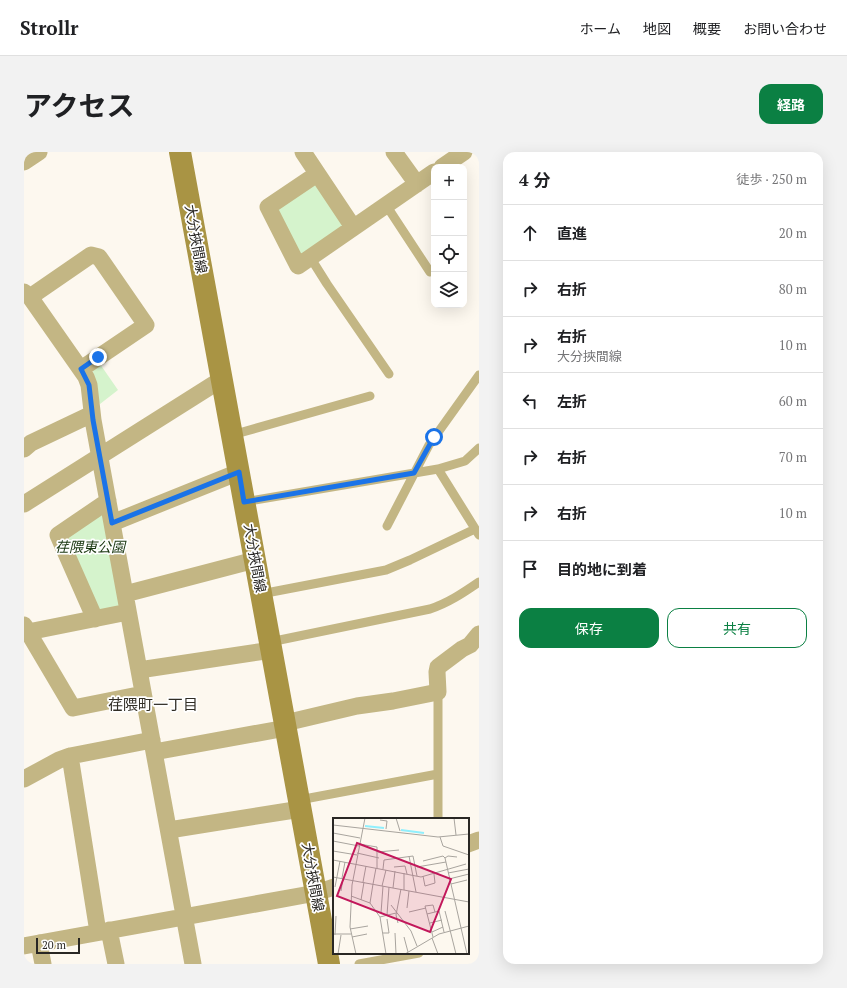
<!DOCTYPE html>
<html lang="ja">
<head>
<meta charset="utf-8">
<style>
  :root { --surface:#fff; --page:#f2f2f2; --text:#202124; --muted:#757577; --line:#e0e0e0; --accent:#0b8043 }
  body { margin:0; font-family:"PT Serif","Noto Sans JP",serif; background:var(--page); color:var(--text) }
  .controls { position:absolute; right:12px; top:12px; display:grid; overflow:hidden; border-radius:8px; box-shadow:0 4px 16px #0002 }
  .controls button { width:36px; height:36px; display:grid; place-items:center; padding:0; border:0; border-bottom:1px solid var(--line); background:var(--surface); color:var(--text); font:20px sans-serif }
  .scale { position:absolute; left:12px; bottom:10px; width:44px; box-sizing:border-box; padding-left:4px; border:2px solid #292724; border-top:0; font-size:11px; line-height:14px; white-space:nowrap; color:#292724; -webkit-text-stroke:3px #fff; paint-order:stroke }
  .stop { position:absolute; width:12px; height:12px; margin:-9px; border:3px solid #1a73e8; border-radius:50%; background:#fff }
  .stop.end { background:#1a73e8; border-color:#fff; box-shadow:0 1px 4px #0008 }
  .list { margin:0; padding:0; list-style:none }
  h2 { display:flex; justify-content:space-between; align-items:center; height:52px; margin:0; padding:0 16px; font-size:17px }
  h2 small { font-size:13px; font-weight:400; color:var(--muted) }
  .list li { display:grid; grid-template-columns:26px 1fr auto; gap:12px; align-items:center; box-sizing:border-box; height:56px; padding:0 16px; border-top:1px solid var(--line) }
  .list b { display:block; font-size:15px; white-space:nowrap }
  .list p { margin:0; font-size:13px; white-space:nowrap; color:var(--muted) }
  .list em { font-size:13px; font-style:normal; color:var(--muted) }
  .actions { display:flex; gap:8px; padding:12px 16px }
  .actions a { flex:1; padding:9px 0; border:1px solid var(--accent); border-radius:12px; text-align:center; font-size:14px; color:var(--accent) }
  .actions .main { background:var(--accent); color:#fff }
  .icon { flex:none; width:22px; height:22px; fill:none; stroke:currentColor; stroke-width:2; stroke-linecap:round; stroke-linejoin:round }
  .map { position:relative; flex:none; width:455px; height:812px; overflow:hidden; border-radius:12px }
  header { display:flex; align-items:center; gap:24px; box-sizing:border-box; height:56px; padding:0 20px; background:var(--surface); border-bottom:1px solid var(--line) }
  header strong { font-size:19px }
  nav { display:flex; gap:22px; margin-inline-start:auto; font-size:14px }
  .intro { display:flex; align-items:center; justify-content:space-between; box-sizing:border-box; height:96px; padding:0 24px }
  h1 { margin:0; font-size:28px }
  .button { padding:10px 18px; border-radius:12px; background:var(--accent); color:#fff; font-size:14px; font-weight:700 }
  main { display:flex; gap:24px; padding:0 24px }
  aside { flex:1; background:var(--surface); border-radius:12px; box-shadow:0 4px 16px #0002 }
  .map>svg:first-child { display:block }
  .green { fill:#d5f3cc }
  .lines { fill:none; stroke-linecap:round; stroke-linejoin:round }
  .service { stroke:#c3b684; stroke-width:9 }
  .minor { stroke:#c3b684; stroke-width:17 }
  .secondary { stroke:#a99444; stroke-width:22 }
  .route { stroke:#1a73e8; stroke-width:5 }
  .labels { text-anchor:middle; stroke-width:3.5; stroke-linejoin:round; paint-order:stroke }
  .street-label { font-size:14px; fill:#292724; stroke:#fff }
  .park-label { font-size:14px; font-style:italic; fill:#17340d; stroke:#fff }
  .neighbourhood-label { font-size:15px; fill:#302d25; stroke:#fff }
  .inset-river { fill:none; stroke:#90effd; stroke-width:2 }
  .inset-road { fill:none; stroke:#a8a49e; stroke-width:1 }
  .view { fill:#c2185b; fill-opacity:0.15; stroke:#c2185b; stroke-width:2 }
  .inset-edge { fill:none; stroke:#292724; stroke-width:2 }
</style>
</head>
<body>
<header>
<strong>Strollr</strong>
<nav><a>ホーム</a><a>地図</a><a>概要</a><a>お問い合わせ</a></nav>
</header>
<div class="intro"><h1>アクセス</h1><a class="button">経路</a></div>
<main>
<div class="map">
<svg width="455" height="812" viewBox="0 0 455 812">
  <rect width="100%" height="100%" fill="#fdf8ef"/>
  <!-- green -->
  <path class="green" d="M290,31l33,41 -48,35 -25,-50z
    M76,212l18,26 -18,14c-6,-10 -7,-24 -7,-36z
    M81,360l17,93 -22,9 -34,-78z"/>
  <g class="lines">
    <!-- service -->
    <path class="service" d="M362,53l44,67
      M286,105l17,27 62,90
      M208,283l138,-39
      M414,317l41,66
      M220,350l194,-33 27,-8 14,-13
      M363,374l42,-81 50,-70
      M237,442l125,-24 24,-10 65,-31
      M246,490l160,-33c18,-6 33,-16 49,-27
      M275,648l139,-26
      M414,667v-127
      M335,812l60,-11"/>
    <!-- minor -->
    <path class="minor" d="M279,0l50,75
      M370,0l23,32
      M0,10l15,-10
      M418,15l22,-15
      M293,22l-49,33 30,59 136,-94
      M0,140l6,5 56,80 3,8 4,35 100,544
      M6,145l61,-42 8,2 47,68 -65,44
      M0,297l7,-6 61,-29
      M0,352l198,-125
      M88,371l127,-51
      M101,442l130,-34
      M71,467l-37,-84 50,-34
      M0,473l49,83 70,-14
      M4,480l100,-20
      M115,518l133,-20
      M261,571l72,-17 36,-5 45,-9 -1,-20 1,-5 24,-18 8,-4 9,-11
      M130,600l132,-24
      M46,604l28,176
      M0,627l35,-19 11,-4 82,-16
      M145,678l132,-21
      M444,692l11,-4
      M85,778l7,34
      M15,791l4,21
      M0,794l292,-53 18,-6"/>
    <!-- secondary -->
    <path class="secondary" d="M156,0l149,812"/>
  </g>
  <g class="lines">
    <!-- route -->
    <path class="route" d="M74,205l-17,12 8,16 4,35 19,103 127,-51 5,30 170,-29 20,-36"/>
  </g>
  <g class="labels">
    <!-- street labels -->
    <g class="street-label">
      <text transform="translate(172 87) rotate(80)" y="5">大分挾間線</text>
      <text transform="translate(231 406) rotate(80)" y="5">大分挾間線</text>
      <text transform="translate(289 725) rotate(80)" y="5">大分挾間線</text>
    </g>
    <!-- park labels -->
    <g class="park-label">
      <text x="66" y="400">荏隈東公園</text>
    </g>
    <!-- neighbourhood labels -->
    <g class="neighbourhood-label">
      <text x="129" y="558">荏隈町一丁目</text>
    </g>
  </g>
  <!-- overview -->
  <g transform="translate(309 666)">
    <rect width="136" height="136" fill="#fdf8ef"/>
    <path class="inset-river" d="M32,8l19,2M68,12l23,3"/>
    <path class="inset-road" d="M63,0l4,13M121,0l2,17M47,2l7,1 -1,8M0,7l105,12 31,-3M0,15l27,5M107,19l3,9 26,9M0,23l26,5M26,26l18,3v21M0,33l24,4M45,34l21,-2M24,35l22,5M76,38l7,36M112,40l22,96M0,42l88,17 45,-13M90,43l20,-5 2,2 3,-2 9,1M61,49l11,-1 2,8M84,49l29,-5M50,51l1,-9 29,-4 4,20M71,55v17M115,55l21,-4M90,58l2,10 10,-3 -1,-9M0,59l136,25M9,60l3,-16M116,61l20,-5M30,64l3,-16M40,66l-3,19 10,14 6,37M40,66l3,-16M118,66l16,-4M49,68l4,-16M2,69l5,-26M60,70l2,-17M8,73l2,-13M18,78l19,7M28,82l3,-18M58,87l20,26 6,15M74,90l2,-17M112,93l5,19M76,94l17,-4M48,95l2,-27M94,96l12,-3 5,21M54,97l2,-28M47,99l16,-4M65,105l-2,-8 5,-26M97,105l12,-3M17,111l18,-3M117,112l6,24M99,114l11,-5M50,115h6l-2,-14M62,115l1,21M0,116h18M2,117l1,-19M19,119l15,-3M71,119l4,15M100,119l-8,-31 8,-1 2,7M99,120l6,16M5,136l3,-19M23,136l-6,-27 2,-42 13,-67M72,136l34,-20 30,-8"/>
    <path class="view" d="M24,25l94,36 -21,53 -93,-36z"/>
    <rect width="136" height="136" class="inset-edge"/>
  </g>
</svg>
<div class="controls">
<button>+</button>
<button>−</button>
<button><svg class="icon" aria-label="locate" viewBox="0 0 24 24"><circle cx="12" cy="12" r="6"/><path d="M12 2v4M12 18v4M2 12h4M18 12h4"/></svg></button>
<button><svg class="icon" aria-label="layers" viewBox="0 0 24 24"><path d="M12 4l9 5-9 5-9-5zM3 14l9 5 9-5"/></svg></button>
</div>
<div class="scale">20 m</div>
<div class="stop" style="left:410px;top:285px"></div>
<div class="stop end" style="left:74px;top:205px"></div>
</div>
<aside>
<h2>4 分<small>徒歩 · 250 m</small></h2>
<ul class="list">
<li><svg class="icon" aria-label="ahead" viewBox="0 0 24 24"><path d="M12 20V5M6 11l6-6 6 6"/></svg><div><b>直進</b></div><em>20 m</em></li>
<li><svg class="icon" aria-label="right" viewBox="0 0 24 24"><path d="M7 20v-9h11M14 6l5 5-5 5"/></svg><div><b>右折</b></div><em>80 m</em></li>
<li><svg class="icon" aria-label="right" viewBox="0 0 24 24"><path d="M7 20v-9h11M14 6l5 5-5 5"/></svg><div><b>右折</b><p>大分挾間線</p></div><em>10 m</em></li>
<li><svg class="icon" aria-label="left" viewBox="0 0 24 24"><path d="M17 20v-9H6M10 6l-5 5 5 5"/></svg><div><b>左折</b></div><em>60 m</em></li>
<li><svg class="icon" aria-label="right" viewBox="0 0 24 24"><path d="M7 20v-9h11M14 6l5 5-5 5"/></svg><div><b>右折</b></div><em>70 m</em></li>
<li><svg class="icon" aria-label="right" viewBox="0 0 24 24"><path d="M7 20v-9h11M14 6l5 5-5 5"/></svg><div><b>右折</b></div><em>10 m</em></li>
<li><svg class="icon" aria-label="arrive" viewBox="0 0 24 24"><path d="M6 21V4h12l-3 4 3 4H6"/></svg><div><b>目的地に到着</b></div></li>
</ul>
<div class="actions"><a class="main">保存</a><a>共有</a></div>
</aside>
</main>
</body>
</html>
